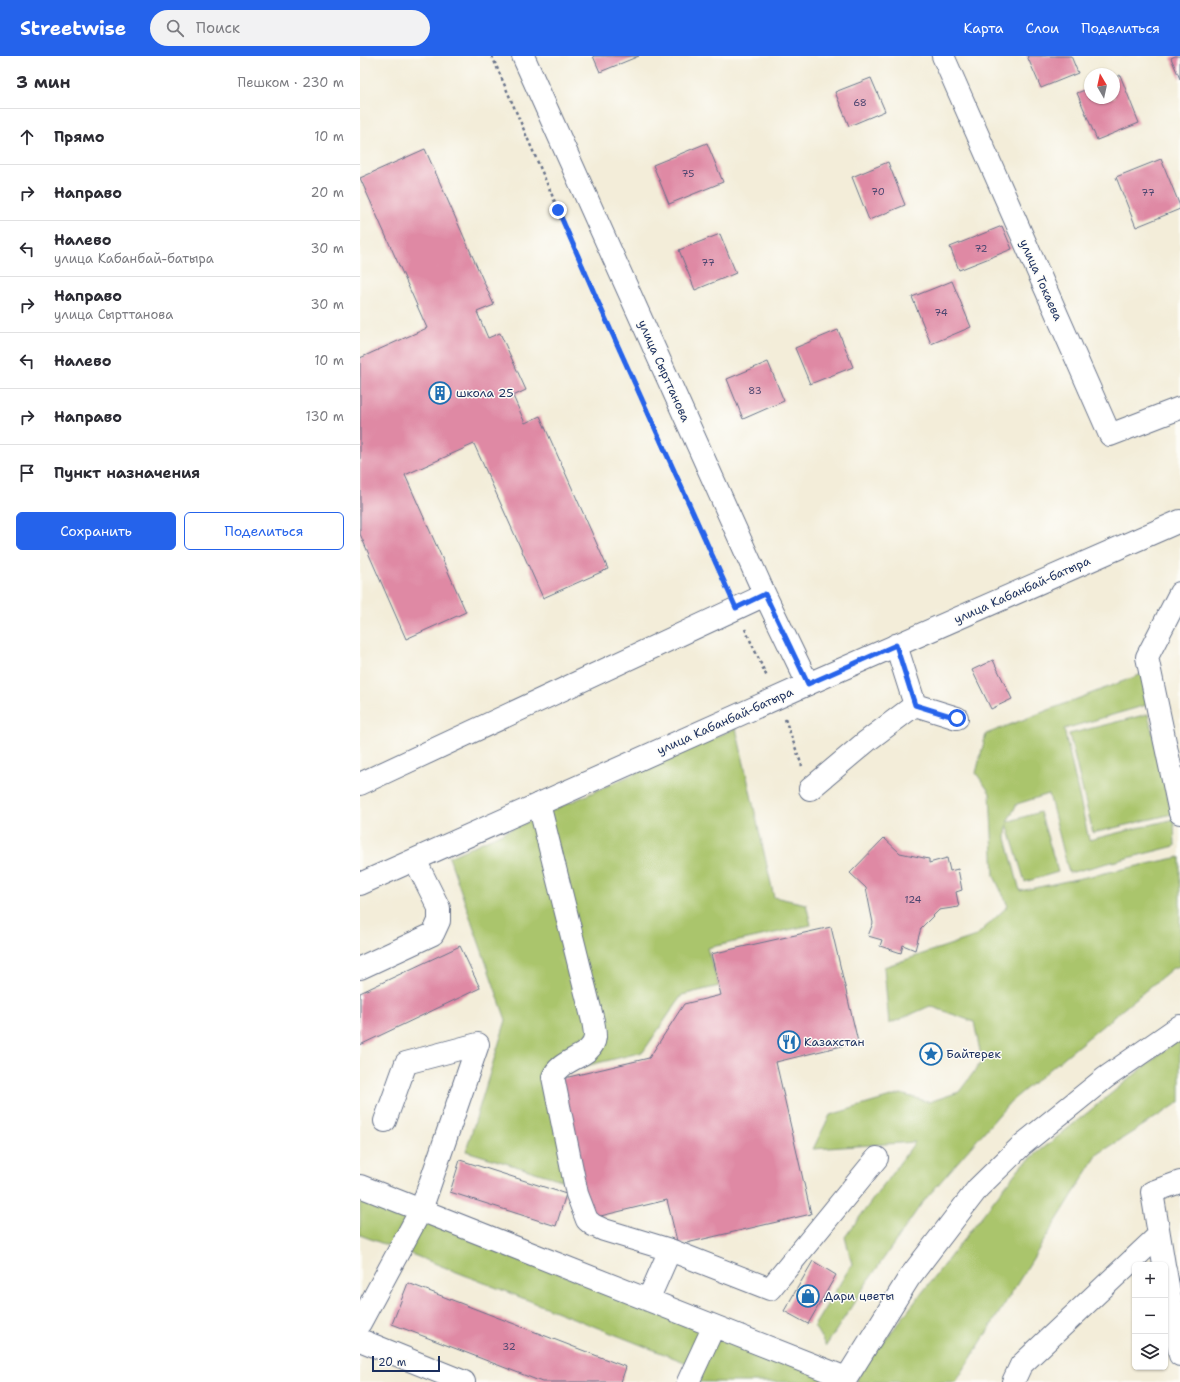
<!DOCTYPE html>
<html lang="ru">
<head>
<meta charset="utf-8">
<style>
  :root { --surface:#fff; --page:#f2f2f3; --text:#2b2b33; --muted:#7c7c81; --line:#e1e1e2; --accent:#2563eb }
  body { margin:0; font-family:"Shantell Sans",sans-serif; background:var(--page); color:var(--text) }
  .controls { position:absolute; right:12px; bottom:12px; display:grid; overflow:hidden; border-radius:6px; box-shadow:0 1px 3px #0004 }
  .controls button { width:36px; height:36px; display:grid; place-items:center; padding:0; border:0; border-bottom:1px solid var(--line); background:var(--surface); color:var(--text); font:20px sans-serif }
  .compass { position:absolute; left:724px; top:12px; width:36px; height:36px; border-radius:50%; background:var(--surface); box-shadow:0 1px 3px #0004; rotate:351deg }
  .scale { position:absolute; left:12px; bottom:10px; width:68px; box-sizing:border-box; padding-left:4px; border:2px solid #1b2f5e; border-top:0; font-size:11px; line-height:14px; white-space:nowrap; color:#1b2f5e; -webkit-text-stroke:3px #fdfcf7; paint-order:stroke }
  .stop { position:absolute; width:12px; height:12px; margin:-9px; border:3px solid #2563eb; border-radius:50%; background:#fff }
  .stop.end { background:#2563eb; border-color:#fff; box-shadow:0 1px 4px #0008 }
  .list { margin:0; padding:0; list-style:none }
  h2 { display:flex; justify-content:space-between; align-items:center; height:52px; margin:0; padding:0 16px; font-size:17px }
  h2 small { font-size:13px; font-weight:400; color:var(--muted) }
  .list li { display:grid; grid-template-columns:26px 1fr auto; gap:12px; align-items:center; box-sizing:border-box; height:56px; padding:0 16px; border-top:1px solid var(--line) }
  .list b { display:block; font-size:15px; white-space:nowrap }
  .list p { margin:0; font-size:13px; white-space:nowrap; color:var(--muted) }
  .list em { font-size:13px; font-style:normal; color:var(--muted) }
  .actions { display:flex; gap:8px; padding:12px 16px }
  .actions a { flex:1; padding:9px 0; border:1px solid var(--accent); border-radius:6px; text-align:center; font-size:14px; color:var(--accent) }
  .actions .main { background:var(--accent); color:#fff }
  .icon { flex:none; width:22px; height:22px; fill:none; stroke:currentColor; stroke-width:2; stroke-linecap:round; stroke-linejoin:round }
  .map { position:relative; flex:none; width:820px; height:1326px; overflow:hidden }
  header { display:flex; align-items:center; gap:24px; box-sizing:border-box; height:56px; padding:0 20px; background:var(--accent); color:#fff }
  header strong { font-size:19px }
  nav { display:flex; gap:22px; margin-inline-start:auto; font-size:14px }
  .search { width:280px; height:36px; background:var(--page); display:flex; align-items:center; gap:10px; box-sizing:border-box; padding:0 14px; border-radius:22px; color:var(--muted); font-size:15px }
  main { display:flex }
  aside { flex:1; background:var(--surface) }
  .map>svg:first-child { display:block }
  .green { fill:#aac56c; stroke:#627a65 }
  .building { fill:#df89a4 }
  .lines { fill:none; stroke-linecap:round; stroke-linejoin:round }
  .minor-casing { stroke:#677289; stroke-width:24 }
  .major-casing { stroke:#677289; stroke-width:24 }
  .path { stroke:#677289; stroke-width:2.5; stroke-dasharray:3 3; stroke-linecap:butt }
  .minor { stroke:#fff; stroke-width:22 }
  .major { stroke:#fff; stroke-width:22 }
  .route { stroke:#2563eb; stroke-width:5 }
  .labels { text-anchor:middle; stroke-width:3; stroke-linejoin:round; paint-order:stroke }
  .number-label { font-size:10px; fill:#4c4670 }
  .street-label { font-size:12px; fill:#1b2f5e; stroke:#fdfcf7 }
  .poi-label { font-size:12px; fill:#1b2f5e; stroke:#fdfcf7; text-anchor:start }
</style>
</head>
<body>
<header>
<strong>Streetwise</strong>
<div class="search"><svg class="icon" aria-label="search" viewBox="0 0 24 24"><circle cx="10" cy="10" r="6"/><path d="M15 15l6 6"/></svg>Поиск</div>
<nav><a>Карта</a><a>Слои</a><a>Поделиться</a></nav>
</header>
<main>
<aside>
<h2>3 мин<small>Пешком · 230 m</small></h2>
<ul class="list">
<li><svg class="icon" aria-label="ahead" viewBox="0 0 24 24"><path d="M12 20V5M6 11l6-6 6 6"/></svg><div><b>Прямо</b></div><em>10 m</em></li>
<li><svg class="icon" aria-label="right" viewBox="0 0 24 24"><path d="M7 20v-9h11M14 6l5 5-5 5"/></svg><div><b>Направо</b></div><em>20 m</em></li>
<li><svg class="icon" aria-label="left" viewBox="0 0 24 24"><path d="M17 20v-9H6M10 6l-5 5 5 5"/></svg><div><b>Налево</b><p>улица Кабанбай-батыра</p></div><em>30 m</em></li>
<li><svg class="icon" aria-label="right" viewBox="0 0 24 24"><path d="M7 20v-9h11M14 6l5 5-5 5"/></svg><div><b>Направо</b><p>улица Сырттанова</p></div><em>30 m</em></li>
<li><svg class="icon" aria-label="left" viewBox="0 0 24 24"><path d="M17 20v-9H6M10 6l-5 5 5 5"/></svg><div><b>Налево</b></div><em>10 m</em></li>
<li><svg class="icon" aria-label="right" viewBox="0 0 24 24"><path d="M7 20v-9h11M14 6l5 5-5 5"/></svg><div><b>Направо</b></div><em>130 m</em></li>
<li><svg class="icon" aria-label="arrive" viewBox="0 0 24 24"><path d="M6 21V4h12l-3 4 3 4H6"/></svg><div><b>Пункт назначения</b></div></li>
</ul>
<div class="actions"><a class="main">Сохранить</a><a>Поделиться</a></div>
</aside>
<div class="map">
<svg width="820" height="1326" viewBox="0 0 820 1326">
  <rect width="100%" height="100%" fill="#fdfcf7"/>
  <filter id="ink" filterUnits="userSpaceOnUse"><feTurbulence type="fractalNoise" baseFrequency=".025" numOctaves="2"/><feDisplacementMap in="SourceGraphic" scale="8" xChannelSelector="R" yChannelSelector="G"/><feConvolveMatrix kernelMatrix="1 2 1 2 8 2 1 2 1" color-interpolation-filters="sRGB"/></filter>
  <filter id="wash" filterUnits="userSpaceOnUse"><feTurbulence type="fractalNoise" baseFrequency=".012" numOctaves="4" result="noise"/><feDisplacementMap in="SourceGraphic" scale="16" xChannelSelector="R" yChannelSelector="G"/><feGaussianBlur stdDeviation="0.9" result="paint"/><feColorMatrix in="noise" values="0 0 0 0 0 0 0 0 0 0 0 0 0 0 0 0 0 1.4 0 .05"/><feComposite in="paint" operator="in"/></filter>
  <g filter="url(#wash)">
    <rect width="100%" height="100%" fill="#f3edd9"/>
    <!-- green -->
    <path class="green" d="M782,618l8,30 -86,25 25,111 85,-21 1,27 -106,27 -20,-79 -32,10 -10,18 33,-10 18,60 -33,10 -18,-58 -1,14 14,53 160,-34v109l-7,2 -163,134 -88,101 -56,81 -40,62 -12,-20 38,-62 -7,-27 70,-95 -102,7 17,-34 71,-21 28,8 30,-10 23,-31 -8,-39 -44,-16 -41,18 -5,-57 92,-31 32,-30 -14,-30 -4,-83 -14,-20 10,-39z
      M788,658l24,100 -79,19 -24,-99z
      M376,672l38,169 32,7 5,21 -104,23 12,38 -37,9 -39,57 -99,24 27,107 -105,-32 40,-131 -57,-163z
      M820,982v64l-82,52 -142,228h-100l5,-11 159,-204z
      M0,1137l52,23 -23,30 -29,-11z
      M65,1162l280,115 -18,30 -281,-111z
      M357,1278l121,48h-141z"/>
    <g id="blocks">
      <!-- building -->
      <path class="building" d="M233,0h46l-39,16z
        M667,0h44l7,17 -37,15z
        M815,0h5v23l-9,-21z
        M760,19l19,48 -42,17 -20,-47 13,-5v10h24v-20z
        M511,22l14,33 -36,15 -14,-34z
        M347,87l16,39 -54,22 -16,-39z
        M65,93l69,156 -17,7 11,26 12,-5 26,57 -13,6 12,27 15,-7 68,153 -65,29 -69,-154 -69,31 61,137 -60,27 -46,-105v-176l67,-30 -67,-150z
        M801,103l19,47v3l-44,18 -20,-50z
        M528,106l17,43 -36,15 -17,-43z
        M642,170l10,23 -53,21 -9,-23z
        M360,178l16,39 -41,17 -16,-40z
        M592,225l19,46 -40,17 -19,-47z
        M478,274l15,37 -43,17 -15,-36z
        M408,306l16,39 -41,18 -16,-40z
        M633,604l19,39 -21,10 -19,-39z
        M524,782l16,15 29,6v4l18,-5 3,13 8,-2 4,21 -6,2 3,15 -20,3 -18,18 -6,22 -12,-5 -2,8 -21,-7 2,-6 -14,-4 5,-13 -7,-35 -16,-15z
        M471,871l27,115 -82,20 35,152 -133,31 -11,-45 -79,19 -32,-139 93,-22 35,-54 37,-9 -10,-41z
        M100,890l20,42 -120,57v-52z
        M100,1104l106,34 -10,32 -106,-34z
        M453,1205l23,14 -28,49 -24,-13z
        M48,1227l218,84 -5,15h-79l-150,-58z"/>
    </g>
  </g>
  <g filter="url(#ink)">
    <use href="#blocks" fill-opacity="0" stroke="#677289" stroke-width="1"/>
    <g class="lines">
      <!-- minor casing -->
      <g class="minor-casing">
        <path id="minor" d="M163,0l242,539 43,89
          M583,0l167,379 70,-27
          M820,537l-33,64 33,156
          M536,589l19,60 42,13
          M0,728l405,-189
          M450,733l57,-48 48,-36
          M179,748l54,217c1,5 2,11 2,16 -2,21 -33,20 -42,40l24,117 10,26 6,5 11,5 66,20
          M0,912l73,-34 6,-13v-13l-24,-48
          M0,1130l486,192
          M804,1209l-12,-73 28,-10
          M805,1213l15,86
          M288,1244l22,-50 100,39 107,-131
          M0,1267l61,-113 57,-166 -72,19 -21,58
          M0,1284l104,42
          M328,1326l26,-56
          M653,1326l8,-17 138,-130"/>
      </g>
      <!-- major casing -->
      <g class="major-casing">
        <path id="major" d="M0,828l448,-200 372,-163
          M484,1326l65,-104 69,-90 44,-43 83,-67 75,-52"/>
      </g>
      <!-- path -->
      <path class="path" d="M132,0l107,248 128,284
        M385,573l22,48
        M425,663l17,47"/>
      <!-- minor -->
      <use href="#minor" class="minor"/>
      <!-- major -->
      <use href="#major" class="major"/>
    </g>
  </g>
  <g class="lines" filter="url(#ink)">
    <!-- route -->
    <path class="route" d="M198,154l41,94 137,304 29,-14 43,90 88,-39 19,60 42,13"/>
  </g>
  <!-- icons -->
  <defs>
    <g id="building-ring" transform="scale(1.15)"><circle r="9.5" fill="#fdfcf7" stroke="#1f6fb2" stroke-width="1.5"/><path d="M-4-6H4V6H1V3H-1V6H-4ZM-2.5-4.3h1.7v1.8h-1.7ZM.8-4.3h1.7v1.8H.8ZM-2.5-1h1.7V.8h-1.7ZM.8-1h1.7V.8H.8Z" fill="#1f6fb2"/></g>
    <g id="restaurant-ring" transform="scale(1.15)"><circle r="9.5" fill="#fdfcf7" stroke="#1f6fb2" stroke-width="1.5"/><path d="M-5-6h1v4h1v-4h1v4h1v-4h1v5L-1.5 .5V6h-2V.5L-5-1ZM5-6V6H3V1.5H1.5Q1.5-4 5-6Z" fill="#1f6fb2"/></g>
    <g id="sight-ring" transform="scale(1.15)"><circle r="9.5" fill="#fdfcf7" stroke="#1f6fb2" stroke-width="1.5"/><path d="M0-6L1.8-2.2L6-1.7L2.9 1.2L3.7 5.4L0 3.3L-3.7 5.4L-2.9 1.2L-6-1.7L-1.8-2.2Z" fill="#1f6fb2"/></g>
    <g id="shop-ring" transform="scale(1.15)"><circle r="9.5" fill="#fdfcf7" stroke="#1f6fb2" stroke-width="1.5"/><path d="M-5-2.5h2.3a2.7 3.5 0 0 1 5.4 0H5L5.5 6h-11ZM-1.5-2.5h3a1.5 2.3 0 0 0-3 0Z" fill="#1f6fb2"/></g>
  </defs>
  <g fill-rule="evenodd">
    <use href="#building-ring" x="80" y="337"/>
    <use href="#restaurant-ring" x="429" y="986"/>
    <use href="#sight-ring" x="571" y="998"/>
    <use href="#shop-ring" x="448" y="1240"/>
  </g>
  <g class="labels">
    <!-- number labels -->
    <g class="number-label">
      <text x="500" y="50">68</text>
      <text x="328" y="121">75</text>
      <text x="518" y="139">70</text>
      <text x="788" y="140">77</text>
      <text x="621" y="196">72</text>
      <text x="348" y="210">77</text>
      <text x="581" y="260">74</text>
      <text x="395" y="338">83</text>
      <text x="553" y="847">124</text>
      <text x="149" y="1294">32</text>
    </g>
    <!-- street labels -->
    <g class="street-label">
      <text transform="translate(681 224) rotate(66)" y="4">улица Токаева</text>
      <text transform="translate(304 315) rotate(66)" y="4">улица Сырттанова</text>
      <text transform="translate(662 534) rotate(-24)" y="4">улица Кабанбай-батыра</text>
      <text transform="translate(365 665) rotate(-24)" y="4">улица Кабанбай-батыра</text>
    </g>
    <!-- poi labels -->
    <g class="poi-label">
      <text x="96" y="341">школа 25</text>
      <text x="444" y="990">Казахстан</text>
      <text x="586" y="1002">Байтерек</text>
      <text x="464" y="1244">Дари цветы</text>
    </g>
  </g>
</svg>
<div class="controls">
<button>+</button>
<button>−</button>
<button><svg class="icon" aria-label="layers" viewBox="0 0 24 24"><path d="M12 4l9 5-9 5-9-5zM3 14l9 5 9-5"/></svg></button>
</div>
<svg class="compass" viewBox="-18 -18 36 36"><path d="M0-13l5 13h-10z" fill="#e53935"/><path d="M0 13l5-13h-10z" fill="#7c7c81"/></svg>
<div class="scale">20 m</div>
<div class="stop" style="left:597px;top:662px"></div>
<div class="stop end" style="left:198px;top:154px"></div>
</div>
</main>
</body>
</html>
